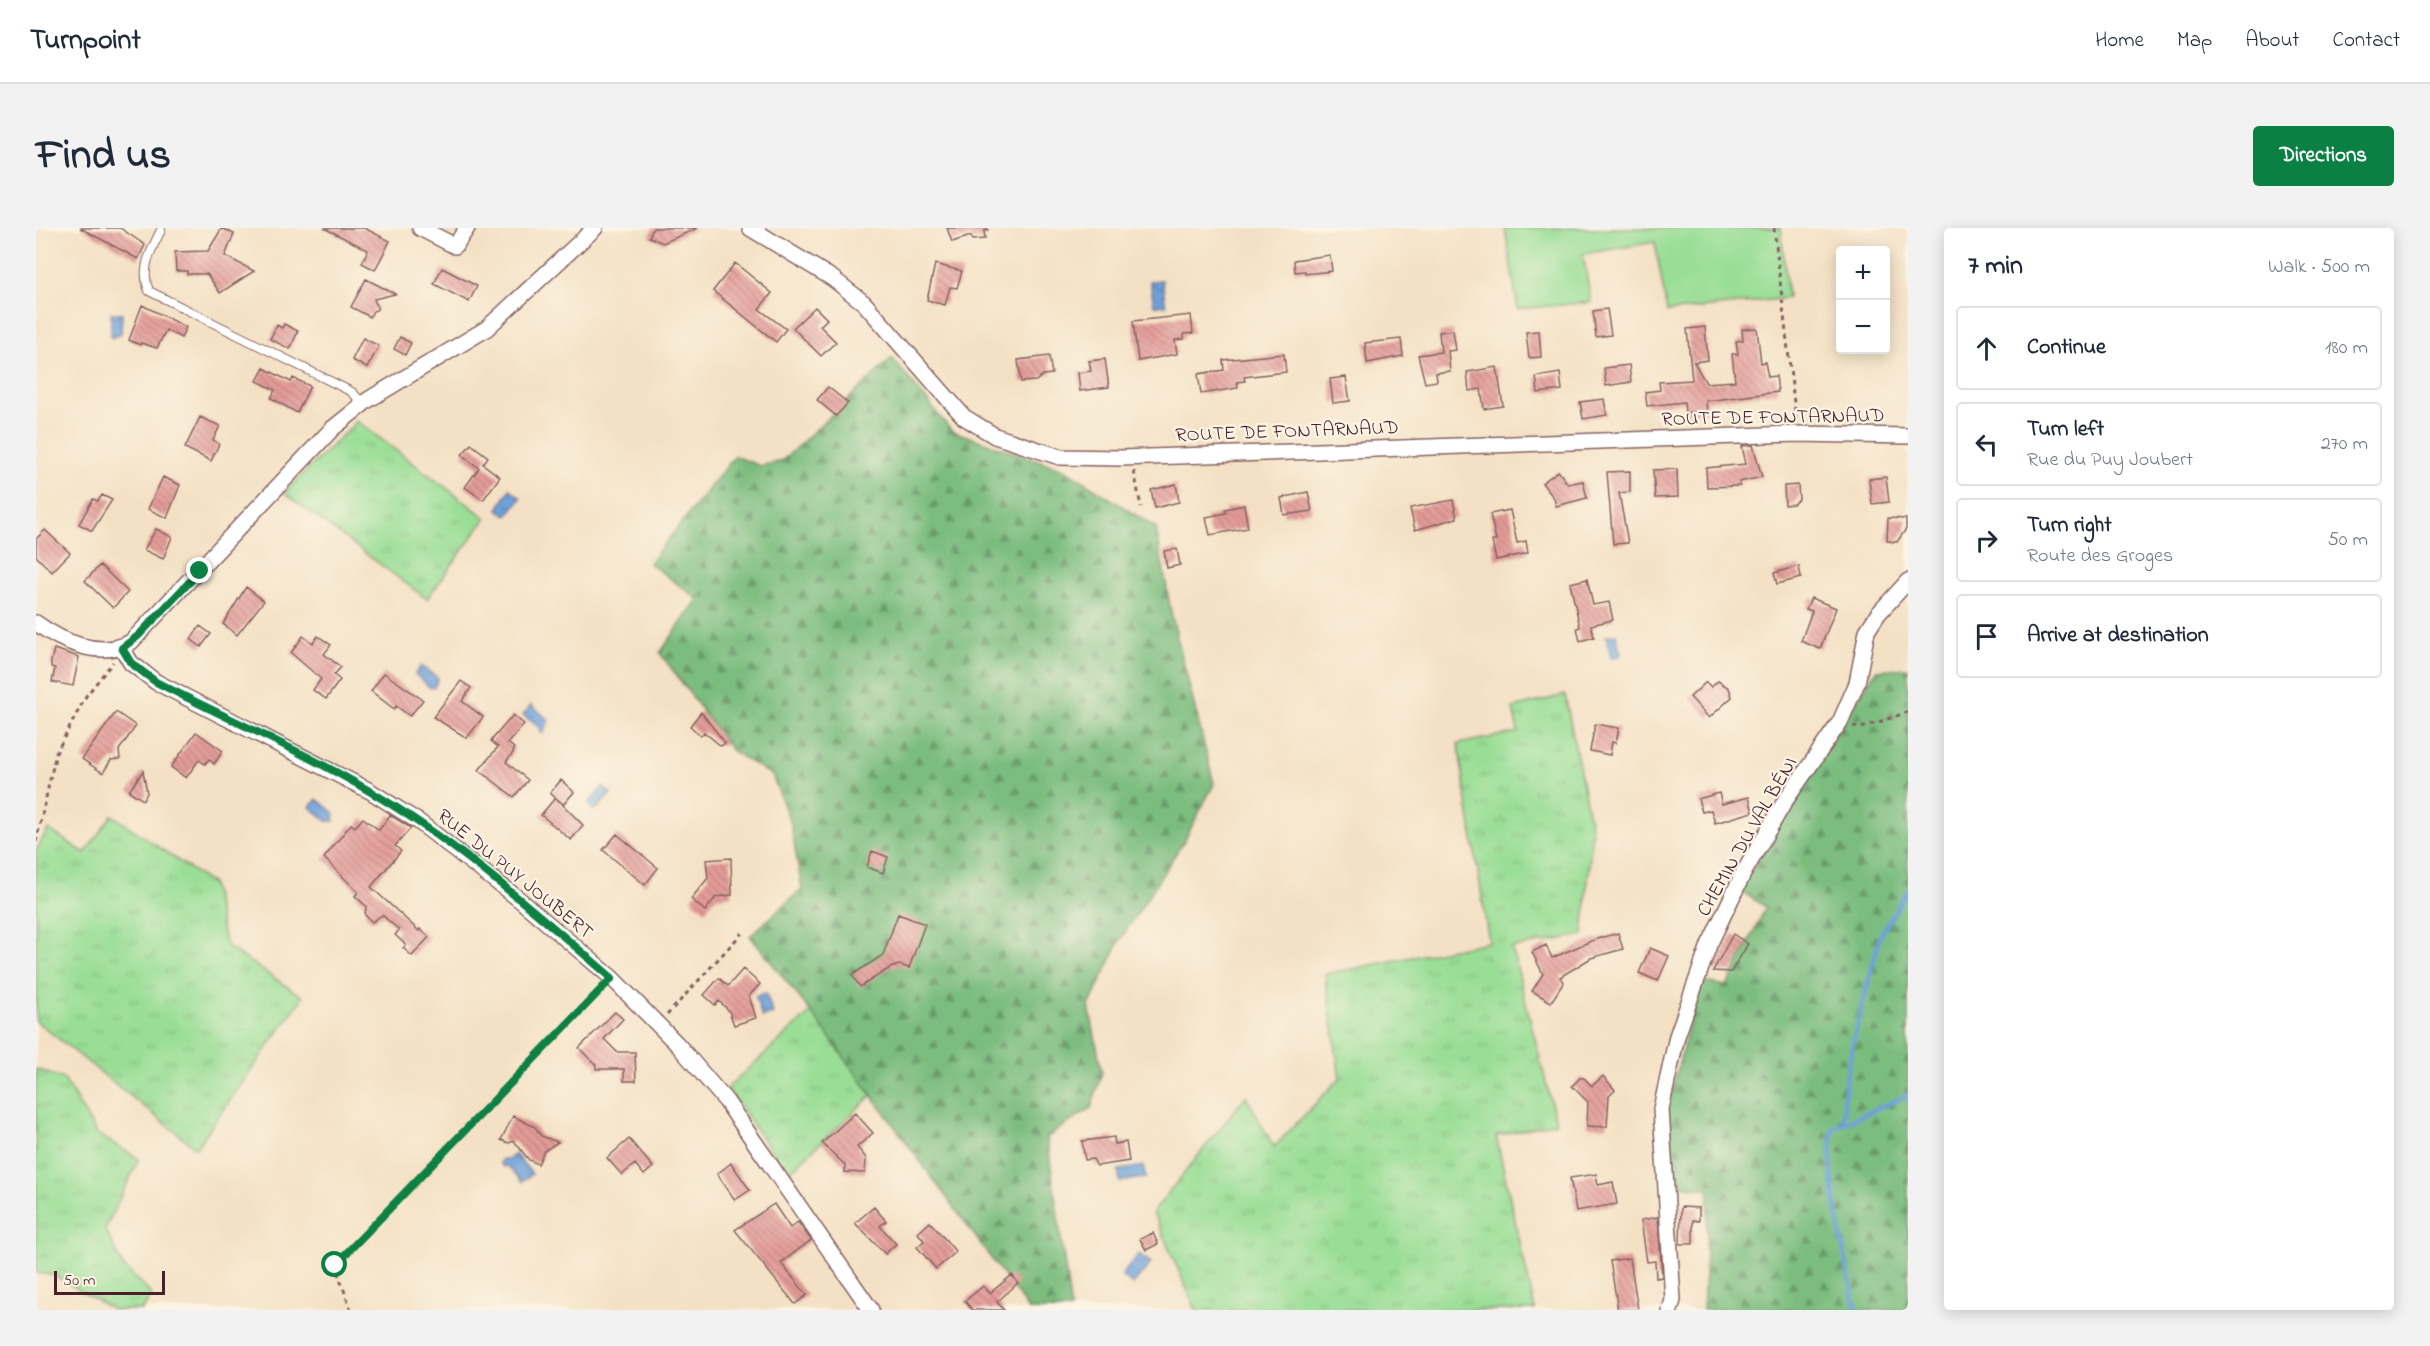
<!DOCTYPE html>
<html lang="en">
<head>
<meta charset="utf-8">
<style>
  :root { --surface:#fff; --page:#f2f2f3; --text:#1f2937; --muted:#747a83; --line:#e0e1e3; --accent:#0b8043 }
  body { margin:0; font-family:"Indie Flower",sans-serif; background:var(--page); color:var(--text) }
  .controls { position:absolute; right:18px; top:18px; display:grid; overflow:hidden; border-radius:6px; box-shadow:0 3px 15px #0003 }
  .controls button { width:54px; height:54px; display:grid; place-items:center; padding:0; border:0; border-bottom:2px solid var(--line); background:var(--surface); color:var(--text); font:30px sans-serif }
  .scale { position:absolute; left:18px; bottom:15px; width:111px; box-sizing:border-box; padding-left:6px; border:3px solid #4a1f2b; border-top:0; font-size:16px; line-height:21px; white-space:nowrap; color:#4a1f2b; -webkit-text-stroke:4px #fcf5e5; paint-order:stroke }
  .stop { position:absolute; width:18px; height:18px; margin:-14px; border:4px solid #0b8043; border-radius:50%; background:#fff }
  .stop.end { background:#0b8043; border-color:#fff; box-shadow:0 2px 6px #0008 }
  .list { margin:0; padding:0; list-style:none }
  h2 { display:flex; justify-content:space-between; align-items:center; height:78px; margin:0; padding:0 24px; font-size:26px }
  h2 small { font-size:20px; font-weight:400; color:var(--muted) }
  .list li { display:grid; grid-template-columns:39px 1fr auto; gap:18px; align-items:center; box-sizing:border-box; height:84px; margin:0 12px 12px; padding:0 12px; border:2px solid var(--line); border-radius:6px }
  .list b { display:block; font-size:22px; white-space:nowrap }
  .list p { margin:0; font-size:20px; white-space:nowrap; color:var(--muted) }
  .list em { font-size:20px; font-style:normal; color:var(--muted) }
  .icon { flex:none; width:33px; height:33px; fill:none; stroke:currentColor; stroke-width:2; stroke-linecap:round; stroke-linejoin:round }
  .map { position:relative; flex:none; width:1872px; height:1082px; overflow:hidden; border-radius:6px }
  header { display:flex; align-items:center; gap:36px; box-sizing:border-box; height:84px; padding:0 30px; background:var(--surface); border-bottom:2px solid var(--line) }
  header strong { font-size:28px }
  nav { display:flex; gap:33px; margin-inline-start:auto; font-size:21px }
  .intro { display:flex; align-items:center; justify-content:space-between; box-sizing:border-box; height:144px; padding:0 36px }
  h1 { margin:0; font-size:42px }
  .button { padding:15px 27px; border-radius:6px; background:var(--accent); color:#fff; font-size:21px; font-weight:700 }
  main { display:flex; gap:36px; padding:0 36px }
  aside { flex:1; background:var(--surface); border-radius:6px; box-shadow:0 3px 15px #0003 }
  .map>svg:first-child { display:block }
  .grass { fill:url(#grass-tufts); stroke:#727e60; stroke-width:1.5 }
  .forest { fill:url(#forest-firs); stroke:#626e55; stroke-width:1.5 }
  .garden { fill:#9ade96; stroke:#727e60; stroke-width:1.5 }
  .water { fill:url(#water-ripples); stroke:#5c6082; stroke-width:1.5 }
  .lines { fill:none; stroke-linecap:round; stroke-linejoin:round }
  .stream { stroke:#6da1d9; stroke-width:4.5 }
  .building { fill:url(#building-back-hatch) }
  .service-casing { stroke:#866361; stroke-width:10 }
  .minor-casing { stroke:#866361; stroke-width:18 }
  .path { stroke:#866361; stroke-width:3; stroke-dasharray:4.5 4.5; stroke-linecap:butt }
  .service { stroke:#fff; stroke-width:8 }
  .minor { stroke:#fff; stroke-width:15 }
  .route { stroke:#0b8043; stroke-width:8 }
  .labels { text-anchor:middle; stroke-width:4.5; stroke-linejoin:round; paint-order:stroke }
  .street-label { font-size:20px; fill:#4a1f2b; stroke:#fcf5e5 }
</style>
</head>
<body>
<header>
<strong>Turnpoint</strong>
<nav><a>Home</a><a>Map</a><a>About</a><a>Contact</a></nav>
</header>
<div class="intro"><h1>Find us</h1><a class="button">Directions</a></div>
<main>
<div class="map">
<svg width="1872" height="1082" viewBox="0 0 1872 1082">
  <defs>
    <pattern id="grass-tufts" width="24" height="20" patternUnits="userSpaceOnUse" patternTransform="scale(1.5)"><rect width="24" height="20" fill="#9ade96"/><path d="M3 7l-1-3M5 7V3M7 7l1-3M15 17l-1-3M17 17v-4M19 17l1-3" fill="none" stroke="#86be81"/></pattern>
    <pattern id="forest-firs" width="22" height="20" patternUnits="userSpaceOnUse" patternTransform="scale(1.5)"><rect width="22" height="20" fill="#7bbd7f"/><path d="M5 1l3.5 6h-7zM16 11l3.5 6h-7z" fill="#679968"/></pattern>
    <pattern id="water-ripples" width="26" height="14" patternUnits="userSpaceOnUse" patternTransform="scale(1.5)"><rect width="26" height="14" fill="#6da1d9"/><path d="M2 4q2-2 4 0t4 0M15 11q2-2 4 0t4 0" fill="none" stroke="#5c83b0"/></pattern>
    <pattern id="building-back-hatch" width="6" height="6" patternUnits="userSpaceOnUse" patternTransform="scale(1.5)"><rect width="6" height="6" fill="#e49c99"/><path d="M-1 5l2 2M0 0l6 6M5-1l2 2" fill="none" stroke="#bb7f7d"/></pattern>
  </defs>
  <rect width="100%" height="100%" fill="#fcf5e5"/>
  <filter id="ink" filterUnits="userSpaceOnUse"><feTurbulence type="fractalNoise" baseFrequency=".0167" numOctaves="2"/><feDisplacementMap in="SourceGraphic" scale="12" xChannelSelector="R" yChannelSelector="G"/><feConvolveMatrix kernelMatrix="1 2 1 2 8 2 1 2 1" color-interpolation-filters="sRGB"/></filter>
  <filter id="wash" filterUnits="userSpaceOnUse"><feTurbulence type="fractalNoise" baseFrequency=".008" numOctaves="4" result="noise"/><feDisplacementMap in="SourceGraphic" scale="24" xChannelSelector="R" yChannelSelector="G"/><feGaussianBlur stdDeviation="1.35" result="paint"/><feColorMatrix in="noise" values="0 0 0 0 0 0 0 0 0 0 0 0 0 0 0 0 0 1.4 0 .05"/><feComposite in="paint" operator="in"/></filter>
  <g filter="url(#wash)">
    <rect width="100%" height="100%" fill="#f4e1c5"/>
    <!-- grass -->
    <path class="grass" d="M321,193l129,97 -59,81 -143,-106z
      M1529,467l27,137 -9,103 -71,13 44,174 -60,14 39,174h-339l-43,-98 93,-116 28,51 66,-69 -15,-104 164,-32 -31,-198 60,-12 -5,-24z
      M76,587l100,69 14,62 77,51 -107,151 -160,-127v-171l12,-21 37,24z
      M775,784l61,83 -85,79 -60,-86z
      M0,841l28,10 33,55 42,25 -34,70 18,37 29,29 -10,15h-29l-59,-35 -18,-2z"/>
    <!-- forest -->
    <path class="forest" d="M856,130l60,73 114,39 90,58 16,89 42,167 -29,55 -65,101 -31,66 13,67 -11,35 -44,29 24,173h-42l-218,-298 -61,-76 52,-47 -11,-65 -19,-49 -40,-24 -72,-98 38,-54 -49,-36 86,-107 25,10 22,-5z
      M1872,440v642h-205l6,-121 -34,-5 -9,-70 34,-133 27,5 39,-79 -27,-17 137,-220z"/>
    <!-- garden -->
    <path class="garden" d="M1469,0h276l7,70 -121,14 -12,-70 -72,12 8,48 -73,7z"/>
    <!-- water -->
    <path class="water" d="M1126,52l4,26 -12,-1 -4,-24z
      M75,85h11l-1,21 -10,4z
      M474,261l11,9 -14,18 -9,-7z
      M1580,406l5,21 -10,3 -5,-22z
      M385,438l17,12 -4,9 -4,1 -15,-14z
      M495,477l18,15 -6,13 -3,-1 -1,-5 -16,-12z
      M567,559l8,6 -14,16 -5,1 -3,-7z
      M281,571l17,14v8h-7l-17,-14z
      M730,765l7,21 -11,3 -7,-21z
      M479,926l17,20 -10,8 -14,-16 -4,1 -4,-4 2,-4h7z
      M1107,938l3,12 -26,4 -2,-12z
      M1103,1026l12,9 -18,22 -12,-9z"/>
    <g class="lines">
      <!-- stream -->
      <path class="stream" d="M1807,893l3,-42 7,-37 27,-106 28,-47
        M1820,1082c-9,-47 -32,-139 -23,-182l75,-33"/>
    </g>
    <g id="blocks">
      <!-- building -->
      <path class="building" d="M44,0h40l25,17 -7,14z
        M186,0l12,6 -9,22 29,15 -34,22 -13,-19h-20v-3h-11l-1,-19 33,-1z
        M288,0h40l26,13 -15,29 -13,-7 6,-13z
        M617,0h45l-35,15 -14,-6z
        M911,0h40l1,2 -4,1 1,8 -13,1 -1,-4 -19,6z
        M1294,27l2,16 -27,3v-3l-10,1 -1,-12z
        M699,35l37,30 -13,16 27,20 -10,13 -63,-51z
        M899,36l27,7 -5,17 -7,-1 -5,18 -18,-5z
        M406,40l35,18 -8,16 -35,-18z
        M330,51l29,15 -21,5 4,10 -5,2 -3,6 -19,-10z
        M106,77l44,22 -5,11 -15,-8 -9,18 -16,-5 -1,2 -11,-5z
        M779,79l12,12 -7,7 16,16 -15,14 -28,-28z
        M1571,81l4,26 -15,2 -3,-26z
        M1155,87l2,18 -9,1v5l-9,1 2,14 -39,7 -5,-40z
        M248,96l14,7 -8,18 -20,-10 7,-14 5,3z
        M1669,99l3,33 -14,2 12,21 29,-2 -3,-27h6l-2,-13 7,-1 -1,-11 15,-1 4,35 4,-1 3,15 8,-1 2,16 -72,9 1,10 -22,2 -1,-11 -37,4 -2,-14 15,-2 -1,-8 33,-2 -5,-51z
        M1417,102l3,20 -8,1 2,20 -14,2 1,8 -12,2 -7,-28 23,-3 -2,-20z
        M1503,103l2,26 -12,1 -3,-26z
        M364,109l11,6 -6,12 -11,-6z
        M327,110l16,8 -12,22 -15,-8z
        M1365,111l2,17 -36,7 -2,-20z
        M1248,126l2,18 -42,5 1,4 -8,1 1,6 -37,6 -3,-20 26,-4 -1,-10z
        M1013,128l3,18 -9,1 -7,6 -15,1 -3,-22z
        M1069,131l4,28 -29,4 -2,-18 13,-2 -2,-10z
        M1593,137l2,17 -25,4 -2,-18z
        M1461,139l6,39 -19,3 -3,-20 -12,2 -2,-19z
        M228,140l27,14 2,-4 17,8 -13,27 -26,-15 4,-8 -18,-9z
        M1524,145l2,17 -24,3 -2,-16z
        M1310,149l4,24 -17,2 -3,-24z
        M792,159l20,16 -12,13 -19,-16z
        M1568,171l3,16 -24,4 -3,-17z
        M164,189l20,9 -7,14 6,4 -8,17 -26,-13z
        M435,216l17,13 -5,7 17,13 -17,23 -18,-13 14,-19 -17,-13z
        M1717,217l9,32 -23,5 1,4 -33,1 -1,-19 40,-4 -4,-18z
        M1641,241l1,28 -23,1 -2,-28z
        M1522,243l10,13 15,-3 4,17 -31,8 -2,-8 -12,-15z
        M1594,243v21l-11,1 9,50 -15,1 -6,-72z
        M127,249l17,8 -13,33 -19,-9z
        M1850,249l3,25 -17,2 -3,-25z
        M1140,256l3,18 -24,6 -4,-18z
        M1762,257l1,14 -6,5 -8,1 -1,-19z
        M1272,264l4,19 -28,4 -3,-17z
        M66,267l10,5 -20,31 -13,-7 14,-25 5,2z
        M1417,272l4,18 -42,12 -5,-22z
        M1208,277l4,23 -38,7 -4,-18 20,-4 -1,-4z
        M1474,282l7,33 9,-2 2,12 -32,7 -4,-19 4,-1 -6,-26z
        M1852,290l18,1v10l-9,13 -10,-1z
        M120,301l16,8 -9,22 -19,-9z
        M9,302l25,23 -18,19 -16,-16v-17z
        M1141,321l3,16 -13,3 -3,-17z
        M64,337l28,27 -15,16 -28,-27z
        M1763,338l2,12 -24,6 -3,-11z
        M1551,351l6,26 16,-3 4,18 -22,5 3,12 -14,4 -3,-13 3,-1 -10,-44z
        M210,359l18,14 -27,34 -14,-11z
        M1775,370l25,10 -16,41 -19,-8 11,-30 -6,-2z
        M164,398l11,8 -10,13 -10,-8z
        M267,408l10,7 5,-7 13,9 -7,9 17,13 -7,8 6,5 -14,19 -13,-9 8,-11 -30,-26z
        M18,421l25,8 -6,29 -21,-4 3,-14 -4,-1v-6z
        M348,445l39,27 -13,16 -14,-10 -2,3 -23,-18z
        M425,453l10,7 -9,13 21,16 -16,21 -34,-21z
        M1682,453l11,7 3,9 -23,21 -19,-21 16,-15 5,5z
        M80,484l20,14 -17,24 1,9 -9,1 -8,13 -21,-14z
        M665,484l24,31 -4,3 -17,-14 -3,4 -11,-10z
        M477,487l11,9 -16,19 6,5 -1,5 -7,9 22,18 -14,17 -35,-27 19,-23 -7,-6z
        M1559,496l24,4 -3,15 -4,-1 -2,13 -20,-4z
        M160,504l27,19 -9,13 -5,-5 -4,5 -6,-4 -13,18 -15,-11z
        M107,543l4,22 -4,7 -14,-9z
        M525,552l13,12 -11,13 20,20 -12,15 -30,-25 14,-17 8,6 -13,-11z
        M1683,565l3,11 27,-7 4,15 -38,11 -4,-13 -9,2 -4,-13z
        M354,587l21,13 -16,18 6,5 -30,36 48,44 1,-2 9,8 -17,19 -9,-8 3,-3 -11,-10 4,-5 -17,-15 -10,7 -7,-7 1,-9 -11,-10 3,-4 -34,-34 27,-34 4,3 8,-9 16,12z
        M581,606l41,34 -13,17 -42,-35z
        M836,623l16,6 -5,16 -16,-6z
        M695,630l1,37 -16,2 -11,14 -14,-12 17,-21 -2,-18z
        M862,686l27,10 -16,44 -10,-3 -9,3 -30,19 -8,-12 31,-20z
        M1582,705l5,16 -32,9 -31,19 4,5 -13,20 -19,-11 11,-17 -11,-22 14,-7 6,13 39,-17z
        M1697,706l15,10 -17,28 -18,-1z
        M1614,720l19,8 -11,25 -19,-8z
        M707,741l17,15 -11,12 7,22 -22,7 -5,-14 -10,-10 -4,4 -11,-10 15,-17 9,8z
        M579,784l8,7 -19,20 13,13h18l1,29h-12v-12h-28v-4l-17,-17z
        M1567,848l12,14 -6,5 -2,32 -20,-1 1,-24 -16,-16 8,-8h4l8,8z
        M819,885l18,20 -16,14 9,11 -1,15 -20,-1v-7l-23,-22z
        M477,888l22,11 6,9 17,6 -14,9 -6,13 -9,-4 -15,-19 -5,2 -8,-3z
        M1078,909l1,7 11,-2 3,19 -32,5 -4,-7 -8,1 -3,-19z
        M593,911l24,28 -9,8 -9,-11 -13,11 -15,-17z
        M695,935l19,27 -15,10 -18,-26z
        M1560,946l2,11 15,-3 4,22 -41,7 -6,-33z
        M738,976l16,24 8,-6 13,18 -30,23 26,32 -12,9 -60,-74z
        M838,979l12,14 -6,5 16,18 -11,10 -30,-31z
        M1645,979l18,1v13l-6,-1v24h-13z
        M1622,989l4,60 -6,1 -1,-17 -8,1 -6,-42z
        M894,994l26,30 -20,17 -19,-22 7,-6 -6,-8z
        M1117,1005l5,11 -12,6 -6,-11z
        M1594,1030l8,52h-20l-8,-49z
        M976,1047l6,8 -21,19 7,8h-32l-7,-9 18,-15 7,7z"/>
    </g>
  </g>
  <g filter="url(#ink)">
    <use href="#blocks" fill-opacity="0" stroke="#866361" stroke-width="1.5"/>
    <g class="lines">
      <!-- service casing -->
      <g class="service-casing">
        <path id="service" d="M125,2c-10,21 -21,38 -12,61l203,101 11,12"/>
      </g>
      <!-- minor casing -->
      <g class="minor-casing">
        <path id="minor" d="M384,0l35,18 12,-18
          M714,0l82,50 32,25 100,114 31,19 65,21 61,1 676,-24 111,2
          M0,395c26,19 64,36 95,19l201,-213 36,-29 118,-71 109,-101
          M86,420l9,15 25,19 214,109 49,31 101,78 92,78 66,67 48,56 145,209
          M1634,1082l3,-10 -12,-191 16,-73 32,-91 34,-71 42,-73 55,-79 17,-39 10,-52 11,-17 30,-33"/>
      </g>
      <!-- path -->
      <path class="path" d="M1738,0l22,192
        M1098,243l7,36
        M1817,498l8,2 47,-16
        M0,614l20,-89 30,-57 27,-34
        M631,787l75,-82
        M315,1082l-16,-45 268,-277"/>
      <!-- service -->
      <use href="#service" class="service"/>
      <!-- minor -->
      <use href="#minor" class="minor"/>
    </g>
  </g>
  <g class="lines" filter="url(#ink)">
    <!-- route -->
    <path class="route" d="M164,343l-62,65 -16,12 9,15 25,19c70,36 148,70 215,110 87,51 164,120 241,186l-277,287"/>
  </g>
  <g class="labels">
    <!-- street labels -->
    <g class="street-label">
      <text transform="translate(1737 188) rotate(-1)" y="7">ROUTE DE FONTARNAUD</text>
      <text transform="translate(1251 202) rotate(-2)" y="7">ROUTE DE FONTARNAUD</text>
      <text transform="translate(1710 608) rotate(-60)" y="7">CHEMIN DU VAL BÉNI</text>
      <text transform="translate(480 645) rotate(39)" y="7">RUE DU PUY JOUBERT</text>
    </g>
  </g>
</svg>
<div class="controls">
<button>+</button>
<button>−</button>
</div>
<div class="scale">50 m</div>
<div class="stop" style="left:299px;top:1037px"></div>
<div class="stop end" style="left:164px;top:343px"></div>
</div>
<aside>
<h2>7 min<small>Walk · 500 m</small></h2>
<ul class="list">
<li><svg class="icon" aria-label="ahead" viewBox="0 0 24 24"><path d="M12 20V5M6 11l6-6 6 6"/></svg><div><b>Continue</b></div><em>180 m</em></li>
<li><svg class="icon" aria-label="left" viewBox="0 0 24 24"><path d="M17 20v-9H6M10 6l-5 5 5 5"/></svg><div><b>Turn left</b><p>Rue du Puy Joubert</p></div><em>270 m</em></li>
<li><svg class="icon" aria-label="right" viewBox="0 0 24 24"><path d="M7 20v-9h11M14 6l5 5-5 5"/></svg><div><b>Turn right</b><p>Route des Groges</p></div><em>50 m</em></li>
<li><svg class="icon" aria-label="arrive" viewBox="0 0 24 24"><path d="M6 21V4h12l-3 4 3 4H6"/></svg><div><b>Arrive at destination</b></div></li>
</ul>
</aside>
</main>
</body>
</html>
